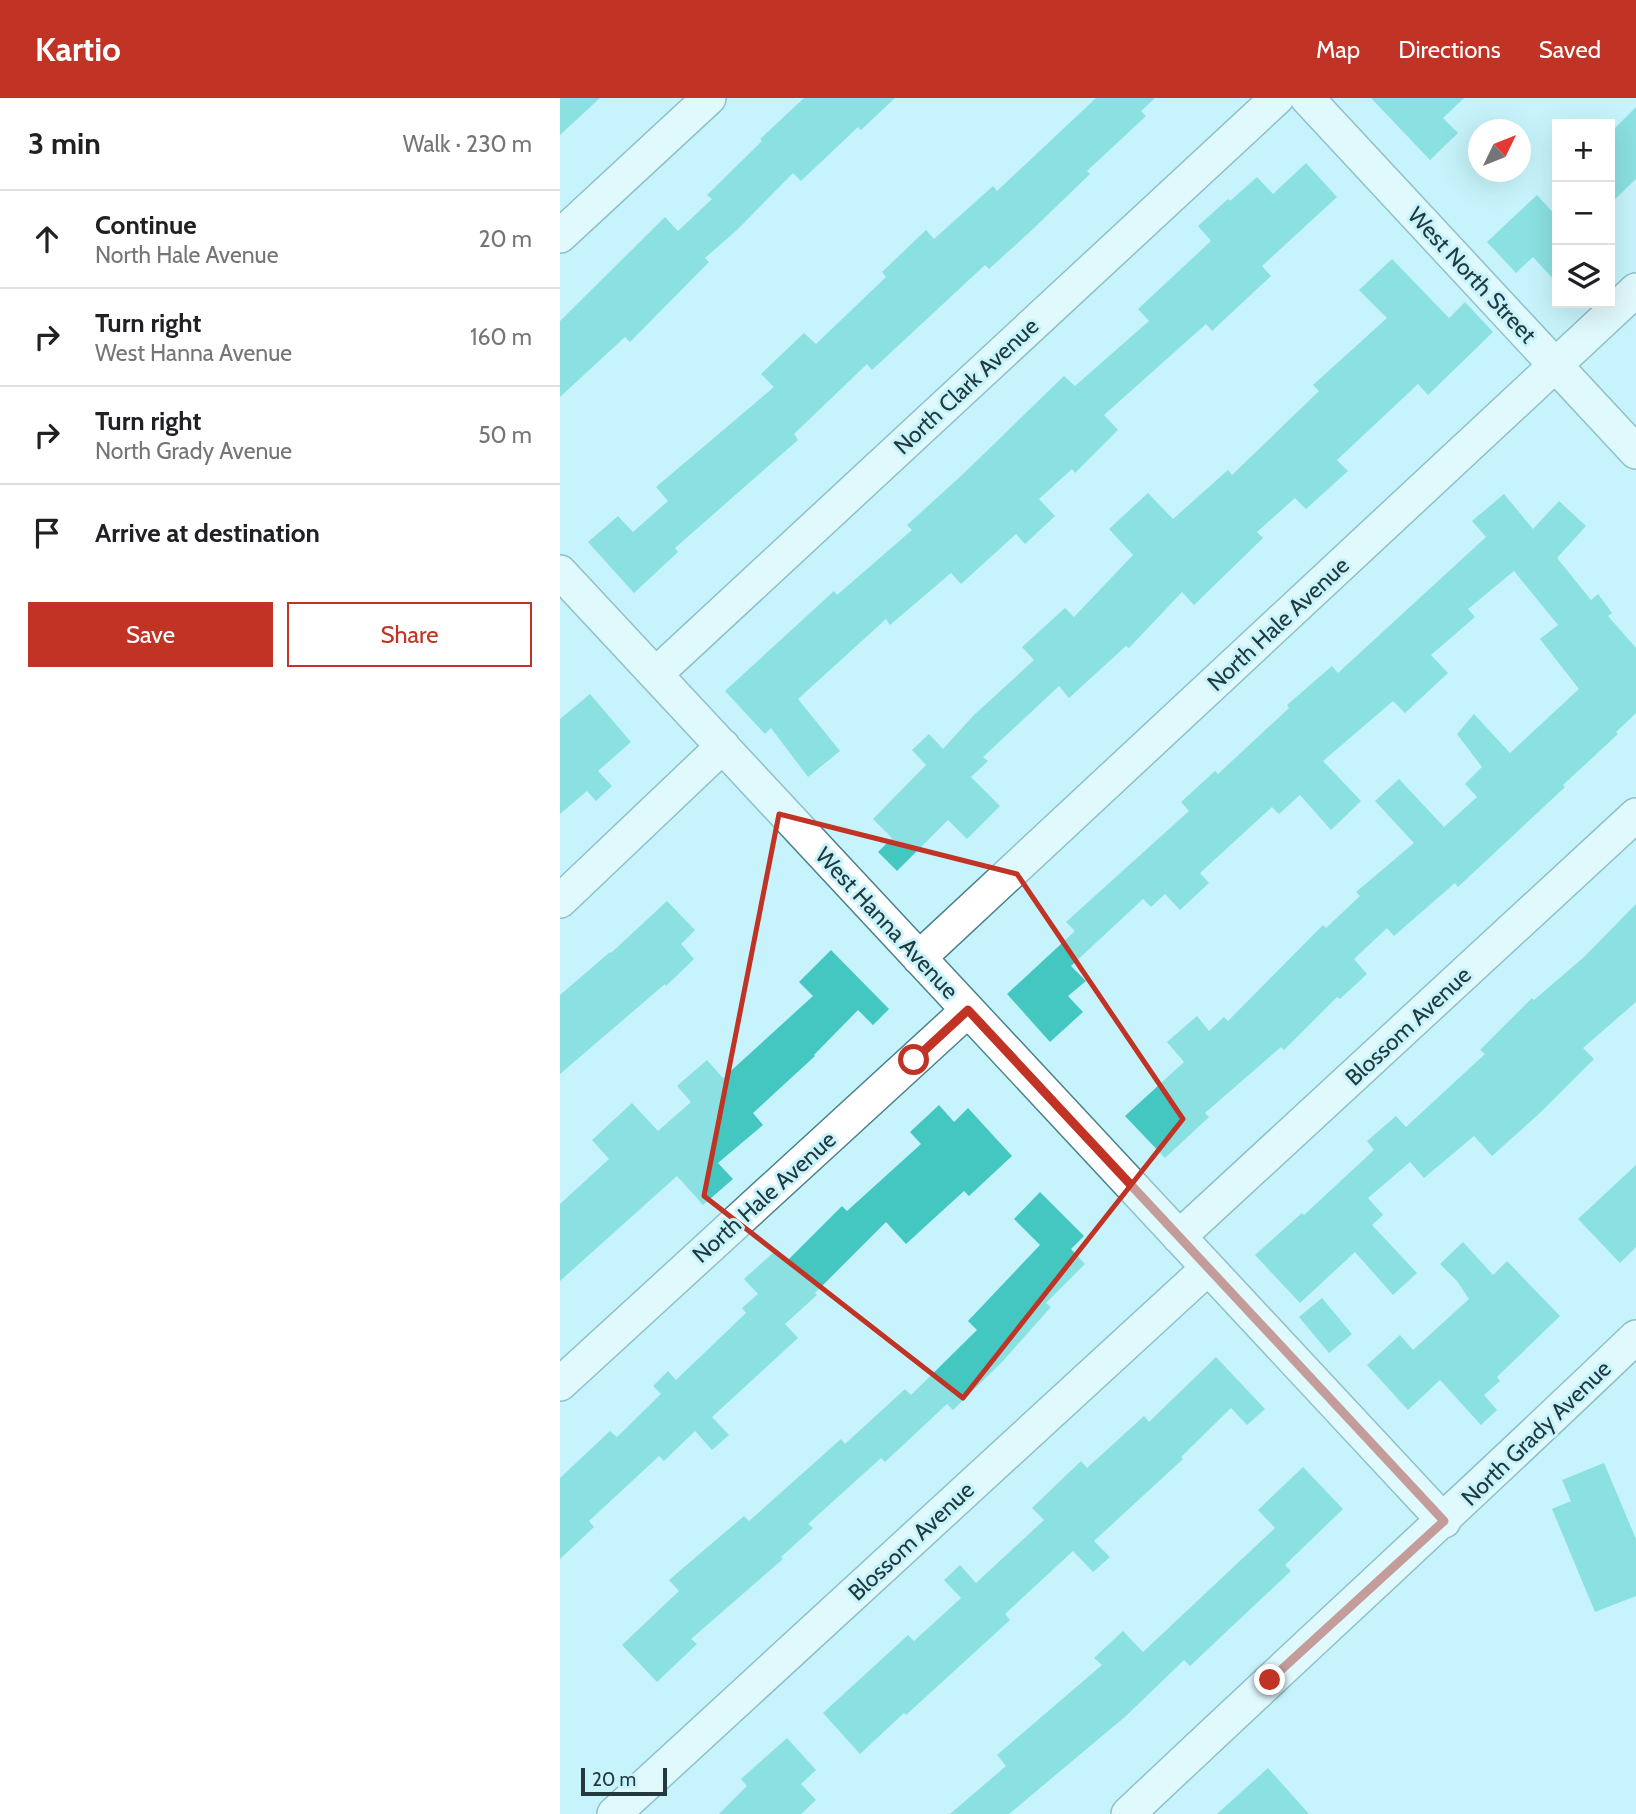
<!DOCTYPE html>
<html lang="en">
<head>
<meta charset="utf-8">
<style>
  :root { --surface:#fff; --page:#f2f2f2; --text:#202124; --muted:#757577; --line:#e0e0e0; --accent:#c03325 }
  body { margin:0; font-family:Cabin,sans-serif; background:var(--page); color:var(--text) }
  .controls { position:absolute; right:21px; top:21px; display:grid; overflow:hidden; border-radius:0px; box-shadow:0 7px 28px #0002 }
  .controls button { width:63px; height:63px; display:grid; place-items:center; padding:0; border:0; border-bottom:2px solid var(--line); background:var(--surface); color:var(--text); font:35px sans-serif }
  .compass { position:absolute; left:908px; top:21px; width:63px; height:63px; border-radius:50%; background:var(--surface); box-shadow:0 7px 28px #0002; rotate:47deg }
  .scale { position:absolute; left:21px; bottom:18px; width:86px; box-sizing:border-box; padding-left:7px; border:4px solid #22393d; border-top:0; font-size:19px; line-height:24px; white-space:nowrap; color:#22393d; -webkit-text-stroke:5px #c7f4fc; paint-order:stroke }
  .stop { position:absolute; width:21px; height:21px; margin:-16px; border:5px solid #c03325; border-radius:50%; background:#fff }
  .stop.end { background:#c03325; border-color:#fff; box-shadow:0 2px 7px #0008 }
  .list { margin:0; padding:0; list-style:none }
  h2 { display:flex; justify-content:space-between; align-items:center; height:91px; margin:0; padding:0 28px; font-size:30px }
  h2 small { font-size:23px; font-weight:400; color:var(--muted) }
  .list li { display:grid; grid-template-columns:46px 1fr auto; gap:21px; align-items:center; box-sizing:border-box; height:98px; padding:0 28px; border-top:2px solid var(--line) }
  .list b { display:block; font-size:26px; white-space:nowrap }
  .list p { margin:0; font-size:23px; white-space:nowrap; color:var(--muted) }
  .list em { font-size:23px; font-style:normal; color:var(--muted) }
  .actions { display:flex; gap:14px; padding:21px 28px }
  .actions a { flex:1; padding:16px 0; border:2px solid var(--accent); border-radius:0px; text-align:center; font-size:24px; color:var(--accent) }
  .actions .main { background:var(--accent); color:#fff }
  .icon { flex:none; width:38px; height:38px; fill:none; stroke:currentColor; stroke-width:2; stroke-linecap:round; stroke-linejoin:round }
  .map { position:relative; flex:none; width:1076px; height:1716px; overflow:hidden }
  header { display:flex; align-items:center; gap:42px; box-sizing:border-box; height:98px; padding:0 35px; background:var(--accent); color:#fff }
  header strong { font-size:33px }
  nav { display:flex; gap:38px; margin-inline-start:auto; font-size:24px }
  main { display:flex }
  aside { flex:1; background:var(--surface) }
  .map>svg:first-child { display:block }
  .building { fill:#43c7c0 }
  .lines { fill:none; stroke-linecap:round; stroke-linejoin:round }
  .street-casing { stroke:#4b828c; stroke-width:36 }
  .street { stroke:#fff; stroke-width:33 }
  .route { stroke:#c03325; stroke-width:9 }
  .marked { fill:none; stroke:#c03325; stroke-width:5; stroke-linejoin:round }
  .labels { text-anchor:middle; stroke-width:6; stroke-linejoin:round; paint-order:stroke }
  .street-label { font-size:23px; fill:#22393d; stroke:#c7f4fc }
</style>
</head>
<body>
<header>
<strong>Kartio</strong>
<nav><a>Map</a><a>Directions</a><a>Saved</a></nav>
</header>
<main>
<aside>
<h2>3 min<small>Walk · 230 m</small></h2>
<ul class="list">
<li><svg class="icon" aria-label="ahead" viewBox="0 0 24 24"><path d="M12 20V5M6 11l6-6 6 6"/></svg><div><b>Continue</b><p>North Hale Avenue</p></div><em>20 m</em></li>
<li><svg class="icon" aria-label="right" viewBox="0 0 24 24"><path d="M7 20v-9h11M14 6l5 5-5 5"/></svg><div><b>Turn right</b><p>West Hanna Avenue</p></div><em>160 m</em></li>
<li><svg class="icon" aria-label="right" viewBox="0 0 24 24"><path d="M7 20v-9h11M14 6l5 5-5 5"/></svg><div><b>Turn right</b><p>North Grady Avenue</p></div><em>50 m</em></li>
<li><svg class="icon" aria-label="arrive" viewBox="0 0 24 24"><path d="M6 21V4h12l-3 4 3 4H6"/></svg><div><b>Arrive at destination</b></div></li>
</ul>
<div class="actions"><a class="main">Save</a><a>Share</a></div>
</aside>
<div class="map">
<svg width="1076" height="1716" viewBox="0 0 1076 1716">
  <rect width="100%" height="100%" fill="#c7f4fc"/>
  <!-- building -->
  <path class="building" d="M0,0h40l-40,37z
    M244,0h91l-34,32 -3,-3 -57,54 -8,-8 -55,56 -33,29 4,4 -79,80 -5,-5 -65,60v-76l105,-104 13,14 34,-32 -5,-4 55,-54 -2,-2z
    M536,0h59l-14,13 5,5 -59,55 3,3 -57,55 -44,40 -4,-4 -113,105 -5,-6 -73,70 4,6 -123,108 3,4 -44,41 -46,-51 30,-26 15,16 35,-31 -12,-14 118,-100 -13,-13 43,-41 12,11 70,-67 -4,-5 44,-42 8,9 59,-53 4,5z
    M811,0h93l-21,20 15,15 -28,27z
    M1076,9v72l-26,25v-71z
    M746,65l31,34 -75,69 9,10 -59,55 -6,-7 -102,91 14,15 -43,43 -3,-4 -33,30 16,17 -30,28 -9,-10 -55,50 -10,-11 -61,52 -4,-6 -88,80 42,52 -32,26 -37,-49 -6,6 -40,-43 109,-100 3,4 75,-65 -5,-5 55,-50 102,-99 11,10 74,-65 -11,-12 73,-68 -13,-15 30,-27 2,2 27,-24 16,17z
    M977,97l20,22v66l-24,-26 -17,16 -29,-31z
    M832,161l57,59 16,-16 28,30 -65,63 -10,-11 -81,76 11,11 -42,38 -11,-11 -38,34 6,6 -69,67 -12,-13 -53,56 -3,-2 -57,52 -10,-12 -76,71 5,4 -17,16 29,29 -33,33 -19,-19 -51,51 -19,-19 14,-14 -19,-19 53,-54 -14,-15 17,-16 14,15 30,-33 61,-56 -12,-13 43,-39 9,9 59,-62 -24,-26 39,-36 25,26 55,-49 4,5 87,-84 -6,-6 74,-67 -28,-28z
    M944,396l29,35 26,-28 27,25 -29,32 34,42 7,-6 14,19 -4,3 28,32v65l-20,19 2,2 -55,51 2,2 -107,100 -3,-4 -61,53 -7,-8 -33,31 13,15 -27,25 -3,-2 -53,53 -3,-3 -76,66 4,4 -44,41 -40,-42 59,-54 -17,-20 30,-26 12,15 15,-14 4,4 95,-96 3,3 34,-32 -4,-4 58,-49 -39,-42 24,-22 45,48 33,-30 -12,-13 17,-17 -25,-33 17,-20 36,39 69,-64 -39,-50 18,-14 -44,-54 -46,38 7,8 -44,38 17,18 -43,40 -12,-12 -70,60 38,40 -30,29 -31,-35 -21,19 -7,-7 -72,66 9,10 -29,27 -15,-16 -14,13 -8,-8 -72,67 15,15 -18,15 15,16 -33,30 -43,-48 68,-63 -9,-9 123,-111 -8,-9 34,-31 3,3 71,-66 -2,-3 45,-39 6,7 148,-136 -14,-16z
    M30,596l41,48 -33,29 14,15 -16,15 -9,-10 -27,23v-95z
    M107,803l28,29 -14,14 13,15 -28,27 -1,-2 -105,90v-79l50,-43 1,1z
    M1076,806v98l-53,46 11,11 -52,52 -50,45 -18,-20 -50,42 -14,-16 -42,36 15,17 -11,10 45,48 -24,22 -38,-43 -55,51 -45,-48 47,-42 2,2 70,-65 -7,-9 29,-25 10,11 79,-73 -5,-4 52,-52 2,2 50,-43z
    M271,852l58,59 -16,16 -15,-15 -44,45 1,1 -62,57 10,12 -45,38 15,16 -30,26 -26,-29 -117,105v-77l49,-45 -17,-19 40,-37 26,28 33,-29 -14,-16 30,-26 16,18 90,-82 -14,-14z
    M379,1007l15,17 14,-14 44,48 -43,40 -5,-5 -58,53 -20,-22 -71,71 2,2 -32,29 13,14 -86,79 17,18 -17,15 -17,-19 -31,30 -5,-5 -70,65 5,6 -34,32v-81l50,-47 7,6 44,-43 -8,-8 15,-15 8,9 70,-67 -4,-5 16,-14 -14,-15 32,-29 11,11 55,-55 5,5 74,-67 -11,-12z
    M1076,1067v82l-16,16 -42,-44z
    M480,1094l44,44 -13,13 14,15 -39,39 5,4 -49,55 -49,48 -6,-6 -62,58 -4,-4 -73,66 5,4 -32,29 2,2 -92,80 6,5 -40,38 -35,-37 57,-54 -10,-11 75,-64 5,5 92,-82 4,5 60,-55 6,6 66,-65 -9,-9 72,-76 -26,-26z
    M903,1144l30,33 14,-14 53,55 -63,61 3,4 -16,14 13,15 -16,15 -41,-45 -32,30 -41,-45 33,-30 13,15 56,-51 -12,-18 -17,-17z
    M762,1200l30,36 -23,19 -30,-36z
    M656,1259l49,52 -18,16 -16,-17 -50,49 2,2 -89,82 16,16 -17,15 -20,-21 -68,63 5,6 -104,95 -2,-2 -44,41 -37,-41 85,-78 6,6 47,-43 -17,-18 16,-15 16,18 68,-63 -12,-12 49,-47 6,7 57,-52 5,6z
    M1044,1365l32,76v57l-41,16 -43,-103 19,-8 -9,-21z
    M743,1369l40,42 -58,56 6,6 -101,95 -6,-6 -58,56 -117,98h-59l56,-48 -9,-11 105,-90 -8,-7 29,-27 20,21 132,-124 -17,-18z
    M227,1640l29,32 -15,14 15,16 -15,14h-82l28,-28 -6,-7z
    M708,1670l41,46h-92z"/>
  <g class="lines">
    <!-- street casing -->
    <g class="street-casing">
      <path id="street" d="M747,0l329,354
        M0,138l149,-138
        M0,474l884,949
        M96,576l621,-576
        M0,803l163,-155
        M359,860l717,-668
        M619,1139l457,-422
        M0,1286l408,-374
        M54,1716l594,-546
        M568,1716c169,-160 340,-316 508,-477"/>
    </g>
    <!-- street -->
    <use href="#street" class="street"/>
  </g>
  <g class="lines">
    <!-- route -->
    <path class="route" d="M354,962l54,-50 476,511 -174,159"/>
  </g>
  <!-- marked area -->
  <path d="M0 0H1076V1716H0ZM219,716l238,60 166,245 -220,279 -259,-202z" fill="#c7f4fc" fill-opacity=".55" fill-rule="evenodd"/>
  <path class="marked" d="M219,716l238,60 166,245 -220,279 -259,-202z"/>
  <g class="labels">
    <!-- street labels -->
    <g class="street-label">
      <text transform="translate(912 177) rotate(47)" y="8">West North Street</text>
      <text transform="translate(406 288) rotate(-43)" y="8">North Clark Avenue</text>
      <text transform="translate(718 526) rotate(-43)" y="8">North Hale Avenue</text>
      <text transform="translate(327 825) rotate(47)" y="8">West Hanna Avenue</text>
      <text transform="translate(848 928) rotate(-43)" y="8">Blossom Avenue</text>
      <text transform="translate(204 1099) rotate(-42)" y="8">North Hale Avenue</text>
      <text transform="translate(976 1335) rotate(-44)" y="8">North Grady Avenue</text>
      <text transform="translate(351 1443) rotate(-43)" y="8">Blossom Avenue</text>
    </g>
  </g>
</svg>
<div class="controls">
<button>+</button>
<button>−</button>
<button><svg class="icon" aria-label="layers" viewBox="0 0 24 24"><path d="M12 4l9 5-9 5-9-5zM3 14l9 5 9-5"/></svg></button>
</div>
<svg class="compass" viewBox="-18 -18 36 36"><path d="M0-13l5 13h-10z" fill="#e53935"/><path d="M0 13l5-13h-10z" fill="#757577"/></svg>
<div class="scale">20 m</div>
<div class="stop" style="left:354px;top:962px"></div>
<div class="stop end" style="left:710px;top:1582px"></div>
</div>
</main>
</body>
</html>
